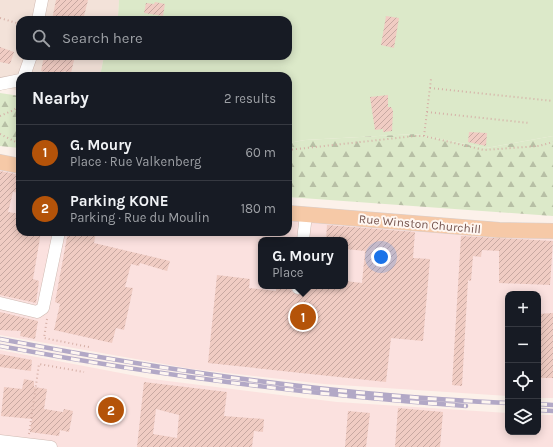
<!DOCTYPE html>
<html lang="en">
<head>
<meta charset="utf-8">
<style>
  :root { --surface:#171b24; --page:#242831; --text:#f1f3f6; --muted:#9ea1a6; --line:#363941; --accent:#b45309 }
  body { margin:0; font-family:Karla,sans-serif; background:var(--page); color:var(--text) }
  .controls { position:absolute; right:12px; bottom:12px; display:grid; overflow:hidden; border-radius:8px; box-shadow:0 2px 10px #0003 }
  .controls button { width:36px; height:36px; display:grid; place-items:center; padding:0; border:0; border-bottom:1px solid var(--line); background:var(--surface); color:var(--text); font:20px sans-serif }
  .you { position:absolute; left:381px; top:257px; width:14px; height:14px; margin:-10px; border:3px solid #fff; border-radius:50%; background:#1a73e8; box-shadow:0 0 0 6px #1a73e833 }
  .badge { display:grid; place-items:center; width:26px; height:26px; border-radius:50%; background:var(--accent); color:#fff; font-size:13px; font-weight:700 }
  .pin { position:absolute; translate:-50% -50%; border:2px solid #fff; box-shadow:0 1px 4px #0006 }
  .popup { position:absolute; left:258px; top:237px; width:90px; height:52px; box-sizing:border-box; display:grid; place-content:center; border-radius:8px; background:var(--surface); filter:drop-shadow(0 1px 3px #0005); font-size:13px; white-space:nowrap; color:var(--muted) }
  .popup b { font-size:15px; color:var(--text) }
  .popup::after { content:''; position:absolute; left:50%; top:100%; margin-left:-8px; border:8px solid transparent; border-top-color:var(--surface) }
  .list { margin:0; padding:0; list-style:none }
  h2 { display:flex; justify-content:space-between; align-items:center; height:52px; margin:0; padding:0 16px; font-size:17px }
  h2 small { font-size:13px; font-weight:400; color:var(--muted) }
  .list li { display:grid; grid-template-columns:26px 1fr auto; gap:12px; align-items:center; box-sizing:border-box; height:56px; padding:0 16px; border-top:1px solid var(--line) }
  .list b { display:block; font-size:15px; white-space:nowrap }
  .list p { margin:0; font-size:13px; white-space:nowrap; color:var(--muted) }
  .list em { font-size:13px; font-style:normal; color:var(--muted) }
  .icon { flex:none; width:22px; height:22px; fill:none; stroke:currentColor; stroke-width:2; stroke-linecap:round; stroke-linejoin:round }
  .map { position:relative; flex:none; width:553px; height:447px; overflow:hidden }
  .search { position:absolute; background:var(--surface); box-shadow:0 2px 10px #0003; left:16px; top:16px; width:276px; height:44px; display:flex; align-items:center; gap:10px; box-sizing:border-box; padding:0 14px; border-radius:12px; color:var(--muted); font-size:15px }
  .panel { position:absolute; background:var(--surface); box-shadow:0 2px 10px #0003; left:16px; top:72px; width:276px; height:164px; border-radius:12px }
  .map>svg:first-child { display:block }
  .residential { fill:#f3e2d9 }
  .commercial { fill:#fbe1df; fill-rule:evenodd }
  .green { fill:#dce9c9 }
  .forest { fill:url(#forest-firs) }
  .building { fill:url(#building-hatch); fill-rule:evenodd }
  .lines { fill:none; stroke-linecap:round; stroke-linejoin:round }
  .minor-casing { stroke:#cfbab2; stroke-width:13 }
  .major-casing { stroke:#d8cfcd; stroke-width:16 }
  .path { stroke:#d5afa6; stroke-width:2; stroke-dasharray:1 3; stroke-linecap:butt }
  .minor { stroke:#fff; stroke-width:12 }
  .major { stroke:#f6c9a7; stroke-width:15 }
  .rail-casing { stroke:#b2a8c6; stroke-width:4.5 }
  .rail { stroke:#fef6f1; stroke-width:3; stroke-dasharray:9; stroke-linecap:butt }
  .labels { text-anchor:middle; stroke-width:4; stroke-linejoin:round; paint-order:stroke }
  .street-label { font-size:12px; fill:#75544e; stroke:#fef6f1 }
</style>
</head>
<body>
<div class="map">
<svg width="553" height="447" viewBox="0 0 553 447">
  <defs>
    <pattern id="forest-firs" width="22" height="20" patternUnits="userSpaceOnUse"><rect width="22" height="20" fill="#dce9c9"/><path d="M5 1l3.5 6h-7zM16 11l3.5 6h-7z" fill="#b7bfa5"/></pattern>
    <pattern id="building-hatch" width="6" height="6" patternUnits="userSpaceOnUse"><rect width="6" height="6" fill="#f0ccc3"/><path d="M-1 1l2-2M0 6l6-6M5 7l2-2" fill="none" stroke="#c7a8a1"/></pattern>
  </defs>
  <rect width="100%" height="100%" fill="#fcf1ea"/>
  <!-- residential -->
  <path class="residential" d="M0,0h119l-1,16 -8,1 -1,3h-89v36h84l-4,20h-80v15l-20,-5z"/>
  <!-- commercial -->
  <path class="commercial" d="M0,167l20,4v61h268v-14l265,19v161h-15v-104h-30v102l-184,-12 -132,-15 -192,-34zM261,240h84v46h-84z
    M0,350l152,29 185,23 171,11v19h30v-17h15v32h-498l-55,-5z"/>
  <!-- green -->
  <path class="green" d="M119,0h434v136l-67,12 -71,-14 -110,6 -17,3v-67h-188l4,-20h184v-36h-179v-3l9,-1z"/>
  <!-- forest -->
  <path class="forest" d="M0,93l20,3v52l-20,-2z
    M415,134l71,14 67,-12v80l-265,-19v-54l17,-3z"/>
  <!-- building -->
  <path class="building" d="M56,0h32l-5,20h-31z
    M155,2l10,2 -2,12 -19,-3 2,-10 8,1z
    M386,16l13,2 -5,30 -13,-3z
    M0,47l14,5 -4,12 -10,-2z
    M44,56h31l-4,17 -7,-2 -3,5 -20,-5z
    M388,95v12h3l2,4 -1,20 -9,1v-3l-8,1 -5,-33z
    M469,132l18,1 -1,13 -18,-4z
    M0,171l20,4v18l-7,-1 -5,20 12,2v18h21l-8,47 6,2 -3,22 -36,-8z
    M327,225l88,7 -2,26 17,1 -7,82 -32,-3 -5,44 -178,-19 9,-88 33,4 -1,9 27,3v-5h14l2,6 6,3 6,-3 2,-6h39v-5l17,2 3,-32 -20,-2v-9h-19z
    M68,232h28l-2,11 76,18 -3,10 -27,-8 -1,3 -8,-2 -6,23 8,1 -9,42 -8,-2 -4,15 -58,-13 6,-26 -5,-2z
    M461,236l92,5 -3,44 -51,-2v-32l-17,-1 -1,7 -8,-1 -2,25 -3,-1 -6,106 -10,-1z
    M0,312l38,9 -3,18 -15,-3 1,-5 -21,-1z
    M553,313v65h-15v-64z
    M0,354l32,6 -1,11 -31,-4z
    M24,379l10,2v6l13,2 -3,20 19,3 1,-3 9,2 -4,21 -9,-2 -1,6 -29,-4 2,-13 -31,-3 3,-29 18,2z
    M144,382l83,10 -3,24 40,3 -1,13 -9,-1 -2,16h-115zM156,409l23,6 -2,23 -24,-4z
    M398,408l45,4 -3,35h-45z
    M348,411l22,2 -4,34h-21z"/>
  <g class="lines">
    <!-- minor casing -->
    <g class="minor-casing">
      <path id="minor" d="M38,20l4,-20
        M24,76l7,-20
        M0,84l20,-4
        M303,240l3,-25
        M298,288v-2
        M0,303l37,9 6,-4 16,-76
        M0,441l51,6"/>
    </g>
    <!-- major casing -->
    <g class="major-casing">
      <path id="major" d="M0,162l20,4
        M288,213l211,17 54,1"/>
    </g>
    <!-- path -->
    <path class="path" d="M0,18l20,6
      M430,88l123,13
      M427,112l102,11
      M0,116l14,-6 6,-5
      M0,134l20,10
      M424,136l7,-57
      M288,150l127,-14h9l60,14 55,-4 14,-4
      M47,319l-3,19 45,9
      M29,434l10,-70 45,8"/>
    <!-- minor -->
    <use href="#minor" class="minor"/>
    <!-- major -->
    <use href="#major" class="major"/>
    <!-- rail casing -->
    <g class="rail-casing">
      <path id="rail" d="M0,339c167,32 338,57 508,64
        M0,346c154,29 309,49 466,60
        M538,404l15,1
        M538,410l15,1"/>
    </g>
    <!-- rail -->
    <use href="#rail" class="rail"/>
  </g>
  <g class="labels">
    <!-- street labels -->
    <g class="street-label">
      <text transform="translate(420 224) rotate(5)" y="4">Rue Winston Churchill</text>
    </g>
  </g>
</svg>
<div class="controls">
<button>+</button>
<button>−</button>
<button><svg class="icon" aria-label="locate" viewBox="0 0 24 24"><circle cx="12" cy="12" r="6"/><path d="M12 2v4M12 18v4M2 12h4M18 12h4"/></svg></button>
<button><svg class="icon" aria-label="layers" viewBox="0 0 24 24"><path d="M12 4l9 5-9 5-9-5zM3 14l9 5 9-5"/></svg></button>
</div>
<div class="you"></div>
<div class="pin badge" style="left:303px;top:317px">1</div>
<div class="popup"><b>G. Moury</b>Place</div>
<div class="pin badge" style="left:111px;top:410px">2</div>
<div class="search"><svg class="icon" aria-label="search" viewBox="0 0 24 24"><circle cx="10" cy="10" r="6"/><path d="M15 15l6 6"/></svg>Search here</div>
<section class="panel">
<h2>Nearby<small>2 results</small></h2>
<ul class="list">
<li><span class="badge">1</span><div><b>G. Moury</b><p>Place · Rue Valkenberg</p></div><em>60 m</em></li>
<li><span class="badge">2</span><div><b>Parking KONE</b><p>Parking · Rue du Moulin</p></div><em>180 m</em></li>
</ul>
</section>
</div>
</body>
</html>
